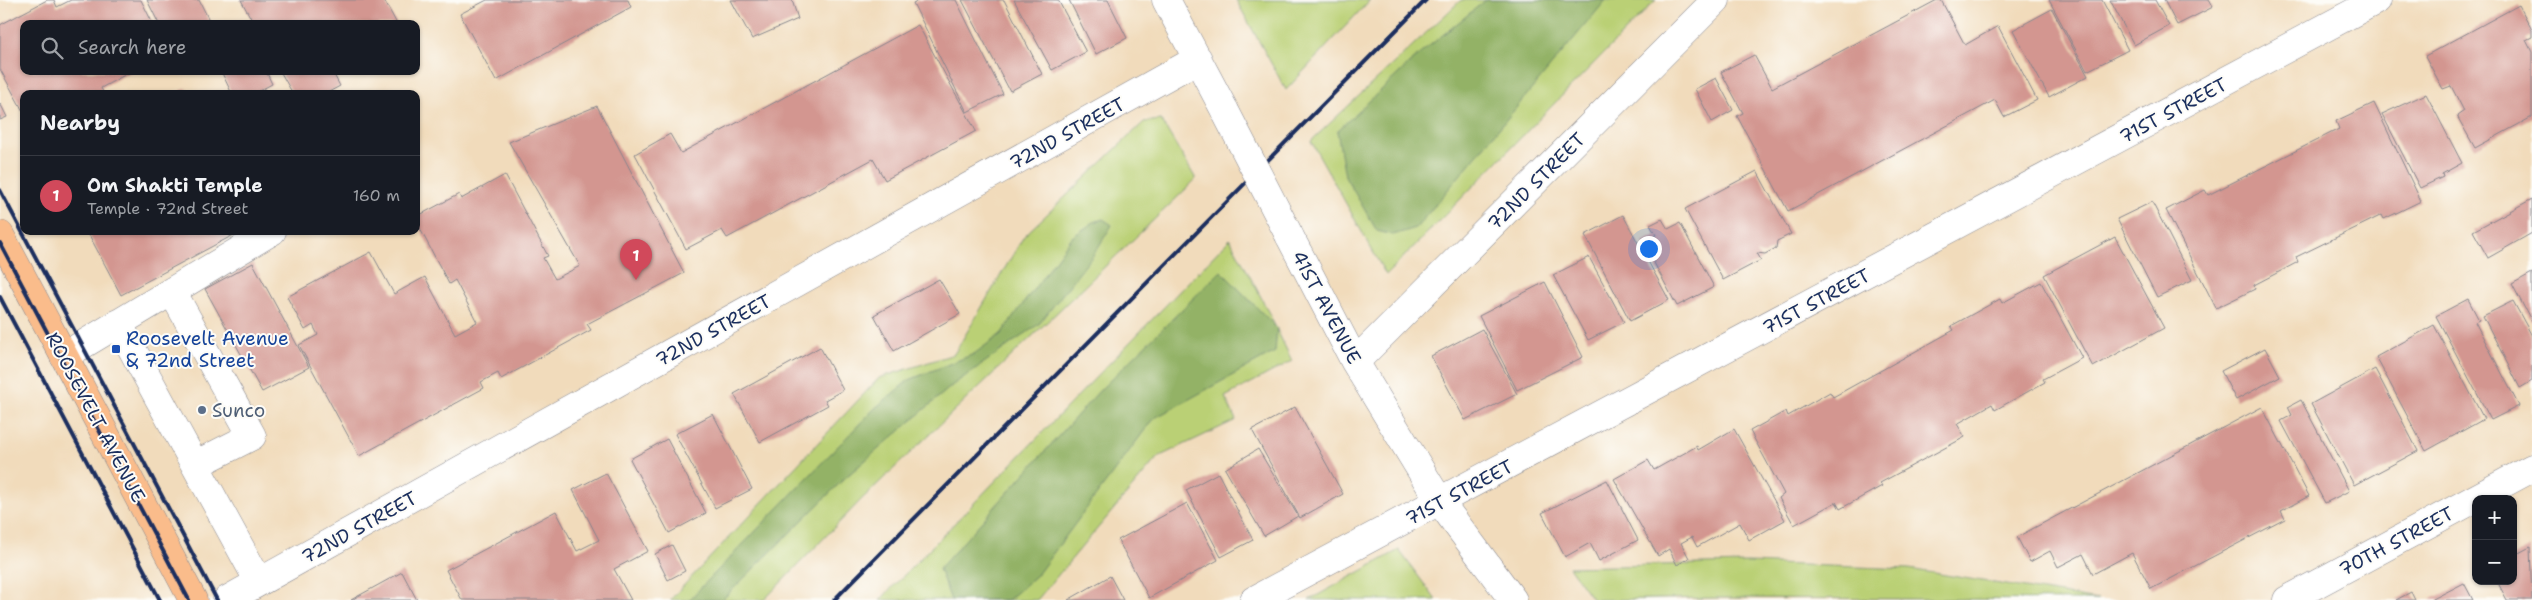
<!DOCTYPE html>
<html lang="en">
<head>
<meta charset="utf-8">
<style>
  :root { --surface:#171b24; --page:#242831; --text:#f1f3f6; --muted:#9ea1a6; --line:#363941; --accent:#d1495b }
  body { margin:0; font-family:"Shantell Sans",sans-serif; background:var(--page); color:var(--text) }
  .controls { position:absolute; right:15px; bottom:15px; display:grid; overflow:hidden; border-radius:10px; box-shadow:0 1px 4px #0004 }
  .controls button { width:45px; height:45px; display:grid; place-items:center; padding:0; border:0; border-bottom:1px solid var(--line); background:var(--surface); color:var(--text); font:25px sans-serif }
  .you { position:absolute; left:1648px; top:248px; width:18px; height:18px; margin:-12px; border:4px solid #fff; border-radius:50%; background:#1a73e8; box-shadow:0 0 0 8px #1a73e833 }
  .badge { display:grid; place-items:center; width:32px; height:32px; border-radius:50%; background:var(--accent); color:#fff; font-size:16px; font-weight:700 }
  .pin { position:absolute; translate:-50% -41px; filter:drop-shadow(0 1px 2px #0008) }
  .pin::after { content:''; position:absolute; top:26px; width:18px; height:15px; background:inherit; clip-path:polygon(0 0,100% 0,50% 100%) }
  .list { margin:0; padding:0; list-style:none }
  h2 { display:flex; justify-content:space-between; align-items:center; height:65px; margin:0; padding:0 20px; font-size:21px }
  h2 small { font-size:16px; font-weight:400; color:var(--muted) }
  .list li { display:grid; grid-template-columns:32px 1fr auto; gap:15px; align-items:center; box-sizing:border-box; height:80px; padding:0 20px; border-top:1px solid var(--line) }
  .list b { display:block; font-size:19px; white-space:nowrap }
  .list p { margin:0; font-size:16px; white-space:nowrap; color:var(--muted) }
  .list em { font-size:16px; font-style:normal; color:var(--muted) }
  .icon { flex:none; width:28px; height:28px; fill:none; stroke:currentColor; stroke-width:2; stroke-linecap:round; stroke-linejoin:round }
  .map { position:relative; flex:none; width:2532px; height:600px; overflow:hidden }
  .search { position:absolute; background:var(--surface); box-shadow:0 1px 4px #0004; left:20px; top:20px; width:400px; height:55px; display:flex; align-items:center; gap:12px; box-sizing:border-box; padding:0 18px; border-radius:10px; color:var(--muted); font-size:19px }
  .panel { position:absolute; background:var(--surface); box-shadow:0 1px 4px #0004; left:20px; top:90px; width:400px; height:145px; border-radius:10px }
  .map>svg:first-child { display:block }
  .green { fill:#bad074; stroke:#6a8069 }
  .forest { fill:#93b266; stroke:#577062 }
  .building { fill:#d39690 }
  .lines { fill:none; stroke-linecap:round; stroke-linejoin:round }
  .minor-casing { stroke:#86858c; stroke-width:29 }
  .major-casing { stroke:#86858c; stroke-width:29 }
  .minor { stroke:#fff; stroke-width:28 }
  .major { stroke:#fabc8b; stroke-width:28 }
  .rail { stroke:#1b2f5e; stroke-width:4 }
  .minor-bridge-casing { stroke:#86858c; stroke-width:29; stroke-linecap:butt }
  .minor-bridge { stroke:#fff; stroke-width:28 }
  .transit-dot { fill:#1a4fb4; stroke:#fdfcf7; stroke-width:2 }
  .service-dot { fill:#5c6f8a; stroke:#fdfcf7; stroke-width:2 }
  .labels { text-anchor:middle; stroke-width:4; stroke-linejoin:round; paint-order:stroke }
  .street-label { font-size:19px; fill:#1b2f5e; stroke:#fdfcf7 }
  .transit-label { font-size:19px; fill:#164399; stroke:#fdfcf7; text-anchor:start }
  .service-label { font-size:19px; fill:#4e5e75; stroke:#fdfcf7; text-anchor:start }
</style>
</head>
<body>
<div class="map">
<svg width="2532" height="600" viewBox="0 0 2532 600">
  <rect width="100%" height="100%" fill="#fdfcf7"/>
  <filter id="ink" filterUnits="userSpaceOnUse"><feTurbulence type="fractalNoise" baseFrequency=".02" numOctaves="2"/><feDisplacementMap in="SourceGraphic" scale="10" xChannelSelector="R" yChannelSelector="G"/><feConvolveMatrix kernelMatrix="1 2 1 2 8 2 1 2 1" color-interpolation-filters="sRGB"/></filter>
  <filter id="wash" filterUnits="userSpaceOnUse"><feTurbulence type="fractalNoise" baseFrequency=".0096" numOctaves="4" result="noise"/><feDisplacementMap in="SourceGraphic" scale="20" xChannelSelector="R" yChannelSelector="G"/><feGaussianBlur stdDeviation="1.12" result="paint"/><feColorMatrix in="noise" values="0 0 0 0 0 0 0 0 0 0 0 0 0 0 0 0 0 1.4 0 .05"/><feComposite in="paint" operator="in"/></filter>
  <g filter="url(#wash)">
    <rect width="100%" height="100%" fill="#f1dbbb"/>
    <!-- green -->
    <path class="green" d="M1236,0h134l-84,90z
      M1461,0h195l-270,275 -75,-134z
      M1161,120l35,59 -13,13 -321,307 -98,101h-94l209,-222 75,-24 70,-118 120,-114z
      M1230,239l32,60 30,62 -67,36 11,23 -78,37 -121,143h-157z
      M1399,550l37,50h-127z
      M1748,563l161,6 189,31 -379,-2 -126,2 -24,-33z"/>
    <!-- forest -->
    <path class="forest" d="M1486,0h120l-190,228 -23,7 -16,-4 -32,-55 -8,-45 86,-80z
      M1103,219l9,6 -18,29 -55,70 -85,60 -108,93 -124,123h-33l185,-191 35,-29 65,-26 27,-20 71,-97 22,-15z
      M1221,271l56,57 -2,24 -122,67 -116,156 -29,25h-57l-12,-31 162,-180z"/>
    <g id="blocks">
      <!-- building -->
      <path class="building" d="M47,0h7l3,7 14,-7h70l12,24h-129v47h108l-31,17 3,6h-80v19l-24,-44v-44z
        M147,0h52l12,24h-52z
        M241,0h143l13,24h-143z
        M487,0h141l3,7 -135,74 -36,-67z
        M731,0h61l6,19 -46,20z
        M919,0h37l47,94 -36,18 -54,-109z
        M962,0h42l38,74 -32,17z
        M1014,0h44l28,52 -34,18z
        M1069,0h39l19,38 -31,16z
        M1937,0h4l24,45 33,-19 39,74 -33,17 -9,-17 -207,111 -51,-95 6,-3 -22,-41 33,-17 18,33z
        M2049,0h53l26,50 -41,21z
        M2110,0h45l14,26 -35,19z
        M2164,0h45l4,7 -36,18z
        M2519,5l13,25v7l-6,3 6,12v65l-57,31 -18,-32 7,-5 -13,-25 -8,3 -18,-33z
        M2052,9l36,67 -39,21 -36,-67z
        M918,25l58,106 -91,49 -12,-21 -146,79 -5,-8 -36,19 -51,-95 35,-20 11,19z
        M221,71h45l6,13 -19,10h-21z
        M280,71h52l8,15 -15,8h-32z
        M1716,78l17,32 -21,12 -17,-33z
        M186,88l3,6h-13z
        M2426,94l36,69 -20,11 1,3 -23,11 -38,-74z
        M0,103l7,14 -7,3z
        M2374,103l47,98 -37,18 -2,-4 -86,42 2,5 -44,23 1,4 -39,19 -50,-98 39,-20 3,5 131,-66 -3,-8z
        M597,106l87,167 -97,51 4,6 -90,49 -3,-6 -17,9 3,6 -125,68 -60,-111 19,-10 -5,-10 -8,5 -18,-33 84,-45 23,42 31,-17 30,57 22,-12 -22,-42 -6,4 -33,-63v-4l43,-23 2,5 44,-24 43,81 -5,2 12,21 25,-13 -71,-124z
        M1757,171l34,63 -14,7 -1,7 -11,6 -8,-1 4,7 -38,20 -38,-71z
        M2532,199v34l-44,25 -15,-27z
        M2152,202l40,78 -35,17 -40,-78z
        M1623,215l46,85 -39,21 -45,-86z
        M1662,219l6,10 12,-6 34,64 -37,19 -34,-64 13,-7 -6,-10z
        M87,231h154l-120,64z
        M2115,237l49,91 -71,39 -49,-92z
        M1589,257l35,65 -36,18 -35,-65z
        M253,263l56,104 -47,25 -57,-103z
        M2532,273v49l-20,-38z
        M939,279l21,35 -66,37 -20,-36z
        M1545,282l38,75 -66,33 -38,-74z
        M2041,282l41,76 -39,21 2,3 -50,28 -3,-6 -35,20 8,13 -85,46 2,3 -42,23 -4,-7 -42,23 -15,-27 5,-4 -34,-63 36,-20 2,5 42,-24 3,5 121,-67 -3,-4 49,-27 2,4z
        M2468,299l11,21 -4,2 44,84 -28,14 -55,-104z
        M2513,301l19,35v45l-12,7 -37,-72z
        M2434,325l50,94 -58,32 -50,-94z
        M1482,329l35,65 -52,26 -34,-64z
        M820,347l23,43 -18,10 3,5 -68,37 -26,-48z
        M2265,348l15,28 -44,24 -15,-29z
        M2375,369l43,82 -64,34 -43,-81z
        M2301,400l48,91 -24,12 -44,-82 11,-6 -4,-8z
        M1295,407l48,87 -43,24 -48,-88z
        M2262,407l47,89 -28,15 4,8 -134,70 -19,-36 -39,21 -10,-20 -25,13 -8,-16 -20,11 -13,-25z
        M713,414l39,75 -37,19 -40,-74z
        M1734,429l51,91 -36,20 -9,-17 -43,24 -5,-10 -11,6 8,15 -12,7 -8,-16 -11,7 -44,-77 34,-19 6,10 43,-24 1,4z
        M667,439l39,74 -37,20 -39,-74z
        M1258,449l40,67 -34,20 -39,-67z
        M606,473l42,78 -34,18 17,31h-169l-16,-30 110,-59 21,40 22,-11 -26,-50z
        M1218,473l35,67 -32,17 -35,-67z
        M1607,480l31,60 -39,21 -9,-18 -25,14 -23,-44z
        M1187,503l31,57 -69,38 -31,-58z
        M672,545l13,26 -17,9 -13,-26z
        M2530,547l2,53h-25l-10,-19h16v-25z
        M402,572l15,28h-66z
        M1110,576l13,24h-55z
        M2464,583l9,17h-42z
        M2411,592l4,8h-19z"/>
    </g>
  </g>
  <g filter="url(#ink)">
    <use href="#blocks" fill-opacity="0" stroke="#86858c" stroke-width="1"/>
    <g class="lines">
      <!-- minor casing -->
      <g class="minor-casing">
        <path id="minor" d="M1166,0l59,111
          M1289,235l66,127 85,140 73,98
          M118,323l77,142 57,-29 -80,-145
          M64,356l208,-125
          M1355,362l361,-362
          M195,465l64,117
          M227,600l971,-541
          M1254,600l1123,-600
          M2287,600l245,-132"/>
      </g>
      <!-- major casing -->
      <g class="major-casing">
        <path id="major" d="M0,235l193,365"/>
      </g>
      <!-- minor -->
      <use href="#minor" class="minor"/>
      <!-- major -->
      <use href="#major" class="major"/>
      <!-- rail -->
      <path class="rail" d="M0,190l217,410
        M0,243l189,357
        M0,297l160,303
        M834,600l592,-600"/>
      <!-- minor-bridge casing -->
      <g class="minor-bridge-casing">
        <path id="minor-bridge" d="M1225,111l64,124"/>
      </g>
      <!-- minor-bridge -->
      <use href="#minor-bridge" class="minor-bridge"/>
    </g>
  </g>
  <!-- markers -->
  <rect class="transit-dot" x="111" y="344" width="10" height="10" rx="2.5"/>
  <circle class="service-dot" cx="202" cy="410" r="5"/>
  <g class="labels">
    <!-- street labels -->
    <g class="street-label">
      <text transform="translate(2173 110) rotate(-28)" y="7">71ST STREET</text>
      <text transform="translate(1067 133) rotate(-29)" y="7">72ND STREET</text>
      <text transform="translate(1536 181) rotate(-45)" y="7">72ND STREET</text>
      <text transform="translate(1816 301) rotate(-28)" y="7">71ST STREET</text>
      <text transform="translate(1327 307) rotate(62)" y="7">41ST AVENUE</text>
      <text transform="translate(713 330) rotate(-29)" y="7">72ND STREET</text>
      <text transform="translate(96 417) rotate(62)" y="7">ROOSEVELT AVENUE</text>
      <text transform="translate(1459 492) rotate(-28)" y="7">71ST STREET</text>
      <text transform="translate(359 527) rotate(-29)" y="7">72ND STREET</text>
      <text transform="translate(2396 541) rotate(-28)" y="7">70TH STREET</text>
    </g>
    <!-- transit labels -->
    <g class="transit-label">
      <text x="126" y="345">Roosevelt Avenue<tspan x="126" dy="22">&amp; 72nd Street</tspan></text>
    </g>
    <!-- service labels -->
    <g class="service-label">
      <text x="212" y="417">Sunco</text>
    </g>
  </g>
</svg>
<div class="controls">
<button>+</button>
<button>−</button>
</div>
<div class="you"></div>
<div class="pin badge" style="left:636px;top:280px">1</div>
<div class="search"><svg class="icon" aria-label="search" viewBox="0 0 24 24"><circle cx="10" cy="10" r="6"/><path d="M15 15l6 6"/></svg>Search here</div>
<section class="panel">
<h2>Nearby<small></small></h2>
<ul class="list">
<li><span class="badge">1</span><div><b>Om Shakti Temple</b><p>Temple · 72nd Street</p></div><em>160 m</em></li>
</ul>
</section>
</div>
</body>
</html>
